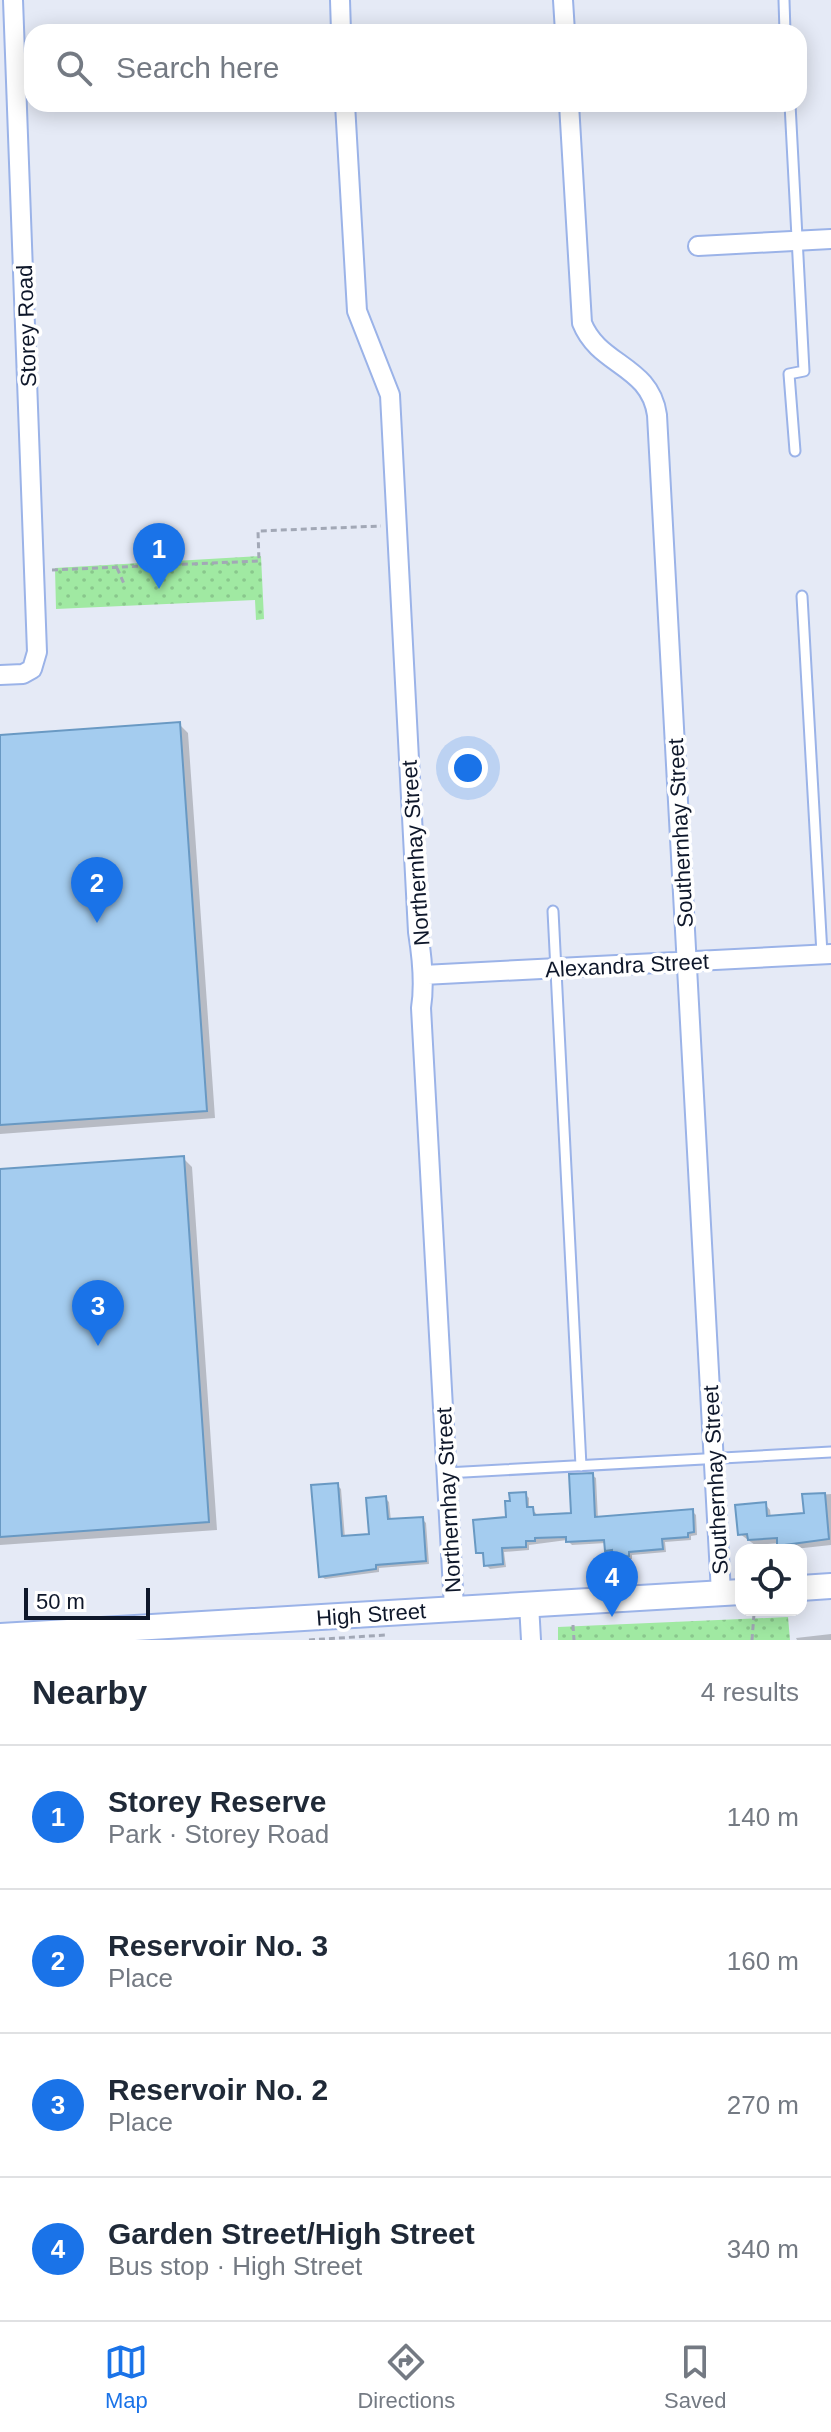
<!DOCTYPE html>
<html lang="en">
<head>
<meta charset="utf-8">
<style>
  :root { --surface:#fff; --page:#f2f2f3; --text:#1f2937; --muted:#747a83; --line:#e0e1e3; --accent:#1a73e8 }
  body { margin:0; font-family:Arial,sans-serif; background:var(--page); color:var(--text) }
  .controls { position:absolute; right:24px; bottom:24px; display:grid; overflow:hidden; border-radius:16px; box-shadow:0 4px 20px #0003 }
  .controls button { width:72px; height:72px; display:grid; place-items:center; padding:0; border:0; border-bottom:2px solid var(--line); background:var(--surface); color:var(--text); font:40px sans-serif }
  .scale { position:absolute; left:24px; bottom:20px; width:126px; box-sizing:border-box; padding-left:8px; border:4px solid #0e172a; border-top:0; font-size:22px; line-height:28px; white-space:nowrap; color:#0e172a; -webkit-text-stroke:6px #fff; paint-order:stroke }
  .you { position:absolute; left:468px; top:768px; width:28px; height:28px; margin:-20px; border:6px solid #fff; border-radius:50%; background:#1a73e8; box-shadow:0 0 0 12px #1a73e833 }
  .badge { display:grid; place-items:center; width:52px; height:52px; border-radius:50%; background:var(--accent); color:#fff; font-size:26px; font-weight:700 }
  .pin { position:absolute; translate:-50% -66px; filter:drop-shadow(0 2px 4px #0008) }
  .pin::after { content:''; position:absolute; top:42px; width:28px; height:24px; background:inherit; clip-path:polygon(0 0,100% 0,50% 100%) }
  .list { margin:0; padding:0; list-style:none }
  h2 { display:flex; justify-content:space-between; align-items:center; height:104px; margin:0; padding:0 32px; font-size:34px }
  h2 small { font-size:26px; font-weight:400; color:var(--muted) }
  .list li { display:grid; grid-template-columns:52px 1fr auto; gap:24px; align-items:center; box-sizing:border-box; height:144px; padding:0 32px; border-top:2px solid var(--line) }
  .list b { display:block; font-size:30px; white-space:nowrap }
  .list p { margin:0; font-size:26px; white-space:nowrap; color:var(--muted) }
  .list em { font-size:26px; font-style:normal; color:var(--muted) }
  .icon { flex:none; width:44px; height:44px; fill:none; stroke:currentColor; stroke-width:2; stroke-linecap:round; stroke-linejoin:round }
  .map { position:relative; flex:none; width:831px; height:1640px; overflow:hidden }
  .search { position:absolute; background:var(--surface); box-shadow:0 4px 20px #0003; left:24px; right:24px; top:24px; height:88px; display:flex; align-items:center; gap:20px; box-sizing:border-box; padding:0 28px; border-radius:24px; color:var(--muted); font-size:30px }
  .sheet { height:680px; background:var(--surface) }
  nav { display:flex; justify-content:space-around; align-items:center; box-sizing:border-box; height:112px; border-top:2px solid var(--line); background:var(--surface); font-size:22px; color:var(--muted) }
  nav a { display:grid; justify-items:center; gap:4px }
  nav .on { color:var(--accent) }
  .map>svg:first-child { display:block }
  .green { fill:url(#green-dots) }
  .shadow { fill:#0003 }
  .building { fill:#a4ccef; stroke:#6999c3; stroke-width:2 }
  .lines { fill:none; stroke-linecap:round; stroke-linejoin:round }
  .lane-casing { stroke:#9bb3e8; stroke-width:13 }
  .street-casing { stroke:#9bb3e8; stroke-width:22 }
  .secondary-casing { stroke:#9bb3e8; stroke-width:28 }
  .path { stroke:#a2a8b6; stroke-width:3; stroke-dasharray:6 4; stroke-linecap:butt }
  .lane { stroke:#fff; stroke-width:9 }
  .street { stroke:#fff; stroke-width:18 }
  .secondary { stroke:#fff; stroke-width:24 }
  .labels { text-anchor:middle; stroke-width:7; stroke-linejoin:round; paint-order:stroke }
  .street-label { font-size:22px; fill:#0e172a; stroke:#fff }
</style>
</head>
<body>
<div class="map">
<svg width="831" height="1640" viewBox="0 0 831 1640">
  <defs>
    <pattern id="green-dots" width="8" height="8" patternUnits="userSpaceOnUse" patternTransform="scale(2)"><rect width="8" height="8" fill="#a0e9a2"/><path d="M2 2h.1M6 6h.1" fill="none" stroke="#89c78c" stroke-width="1.8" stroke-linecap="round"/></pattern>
  </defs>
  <rect width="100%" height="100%" fill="#e5eaf6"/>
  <!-- green -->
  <path class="green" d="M261,556l3,63 -8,1 -1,-20 -199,9 -1,-41z
    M788,1617l2,23h-232v-13z"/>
  <!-- shadow -->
  <path class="shadow" d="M179,724l9,9 27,385 -215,16v-397z
    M183,1158l9,9 25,363 -217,15v-374z
    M592,1475l4,3 2,41 94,-8 4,4 1,20 -6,1v4l-26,2 1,10 -34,3v4l-14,1 -4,-6 -7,-4 -1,-7 -34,2 -5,-5 -38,5v5l-25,2 2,15 -16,2 -4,-4 -1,-9 -7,-4 30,-33 17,-25 4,4v11l7,4 1,4 36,-2z
    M337,1485l4,4 4,49 26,-2 14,-38 4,4 2,19 31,-2 4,4 3,41 -50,4v4l-54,7 -4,-3z
    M831,1494v51l-46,5 -6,-7 -24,2 -15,-11 25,-30 5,6 1,8 35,-3 -2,-19z
    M831,1634v6h-34l-1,-2z"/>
  <!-- building -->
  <path class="building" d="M180,722l27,389 -207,14v-390z
    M184,1156l25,366 -209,15v-368z
    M593,1473l2,44 98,-8 1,23 -6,1v4l-26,2 1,10 -34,3v4l-17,1v-7l-7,1 -1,-11 -38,2v-5l-31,1v3h-9v6l-24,1 1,16 -19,2 -1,-13h-7l-3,-33 33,-3 -1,-16h5l-1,-8 17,-1 1,15h6l1,8 37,-2 -2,-39z
    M338,1483l4,53 27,-2 -3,-36 20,-2 2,23 35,-2 3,44 -50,4v4l-57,8 -8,-92z
    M825,1493l4,46 -52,7v-8l-29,2 -1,-6 -9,1 -3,-30 31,-3 1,14 37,-3 -2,-19z"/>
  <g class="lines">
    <!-- lane casing -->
    <g class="lane-casing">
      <path id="lane" d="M784,0l1,32
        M790,104l14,267 -15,3 6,77
        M802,596l20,358
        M553,911l28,555
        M446,1473l385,-21"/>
    </g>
    <!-- street casing -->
    <g class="street-casing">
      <path id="street" d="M340,0l1,32
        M563,0l2,32
        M345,104l12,207 33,84 28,537c4,25 7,51 3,76l33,600
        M569,104l13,219c17,43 68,42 75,92l64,1178
        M698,246l133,-7
        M0,675l23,-1 9,-5 5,-17 -24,-652
        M423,975l408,-21
        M529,1604l2,36"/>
    </g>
    <!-- secondary casing -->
    <g class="secondary-casing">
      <path id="secondary" d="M801,1588l30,-2
        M0,1636l741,-44"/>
    </g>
    <!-- path -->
    <path class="path" d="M117,568l8,18
      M52,570l207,-9 -1,-30 123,-5
      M573,1625l1,15
      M309,1640l76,-5
      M752,1640l2,-26"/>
    <!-- lane -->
    <use href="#lane" class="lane"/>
    <!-- street -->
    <use href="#street" class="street"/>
    <!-- secondary -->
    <use href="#secondary" class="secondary"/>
  </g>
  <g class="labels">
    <!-- street labels -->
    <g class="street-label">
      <text transform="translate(26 326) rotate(-92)" y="8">Storey Road</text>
      <text transform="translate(680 833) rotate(-93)" y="8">Southernhay Street</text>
      <text transform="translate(415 853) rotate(-94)" y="8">Northernhay Street</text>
      <text transform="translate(627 965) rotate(-3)" y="8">Alexandra Street</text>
      <text transform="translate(715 1480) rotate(-93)" y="8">Southernhay Street</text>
      <text transform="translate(448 1500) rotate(-93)" y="8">Northernhay Street</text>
      <text transform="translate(371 1614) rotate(-4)" y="8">High Street</text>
    </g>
  </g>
</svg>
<div class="controls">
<button><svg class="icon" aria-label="locate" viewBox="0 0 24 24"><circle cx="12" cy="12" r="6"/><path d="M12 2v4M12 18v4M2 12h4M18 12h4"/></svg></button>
</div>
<div class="scale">50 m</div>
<div class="you"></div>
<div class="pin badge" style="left:159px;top:589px">1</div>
<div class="pin badge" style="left:97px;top:923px">2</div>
<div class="pin badge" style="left:98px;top:1346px">3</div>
<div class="pin badge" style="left:612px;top:1617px">4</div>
<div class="search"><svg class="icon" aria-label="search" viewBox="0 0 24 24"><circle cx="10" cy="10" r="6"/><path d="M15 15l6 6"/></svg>Search here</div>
</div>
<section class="sheet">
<h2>Nearby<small>4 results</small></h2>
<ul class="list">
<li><span class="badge">1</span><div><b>Storey Reserve</b><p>Park · Storey Road</p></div><em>140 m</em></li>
<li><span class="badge">2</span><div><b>Reservoir No. 3</b><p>Place</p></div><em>160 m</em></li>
<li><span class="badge">3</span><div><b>Reservoir No. 2</b><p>Place</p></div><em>270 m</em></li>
<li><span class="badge">4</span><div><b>Garden Street/High Street</b><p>Bus stop · High Street</p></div><em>340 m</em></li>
</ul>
</section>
<nav>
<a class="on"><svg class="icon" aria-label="map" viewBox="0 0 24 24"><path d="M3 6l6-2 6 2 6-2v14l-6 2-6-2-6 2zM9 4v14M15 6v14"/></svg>Map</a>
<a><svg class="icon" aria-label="directions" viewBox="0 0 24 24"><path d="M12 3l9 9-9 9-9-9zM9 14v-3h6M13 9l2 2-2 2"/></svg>Directions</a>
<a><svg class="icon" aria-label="saved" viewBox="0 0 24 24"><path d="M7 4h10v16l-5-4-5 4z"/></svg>Saved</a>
</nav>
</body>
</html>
